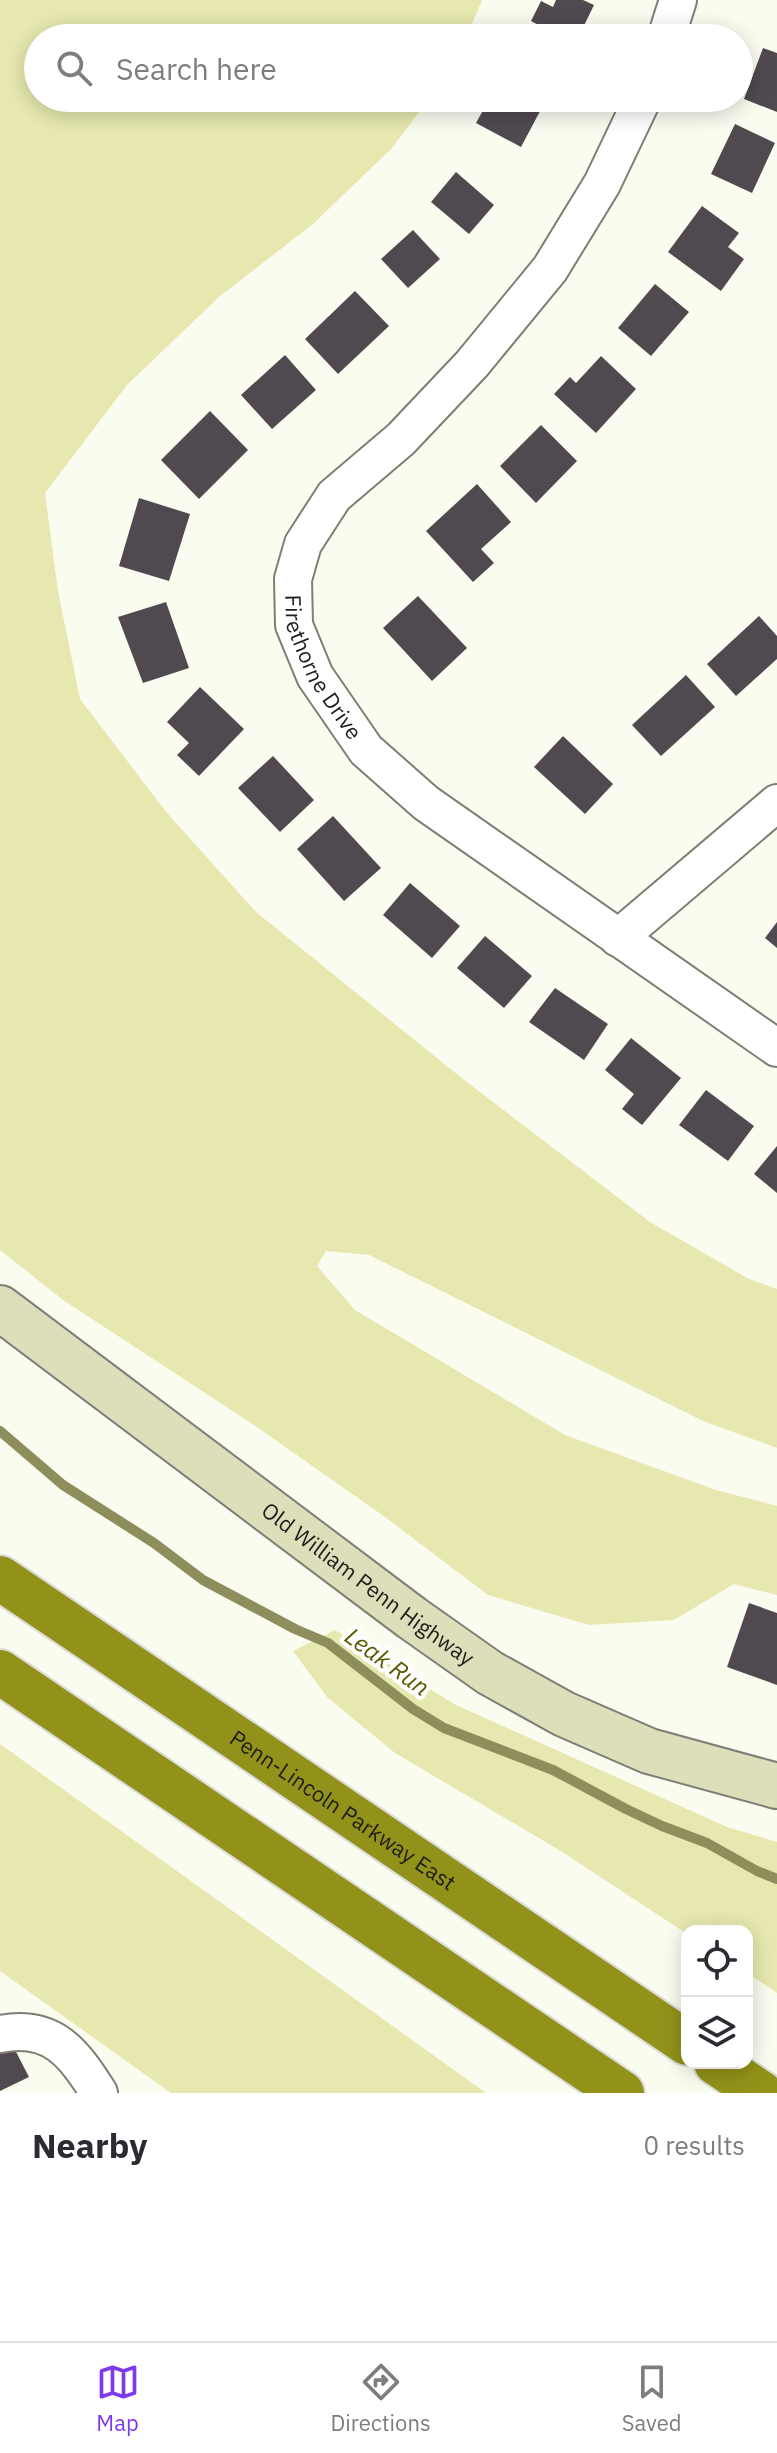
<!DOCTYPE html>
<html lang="en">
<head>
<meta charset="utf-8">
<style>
  :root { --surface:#fff; --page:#f7f7f7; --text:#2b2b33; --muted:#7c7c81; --line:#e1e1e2; --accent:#7c3aed }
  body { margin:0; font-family:"IBM Plex Sans",sans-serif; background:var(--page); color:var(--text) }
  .controls { position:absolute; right:24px; bottom:24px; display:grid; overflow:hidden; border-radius:16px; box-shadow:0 4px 20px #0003 }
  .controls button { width:72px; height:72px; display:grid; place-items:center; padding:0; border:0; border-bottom:2px solid var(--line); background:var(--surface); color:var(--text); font:40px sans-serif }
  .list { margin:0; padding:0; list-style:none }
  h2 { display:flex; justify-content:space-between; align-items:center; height:104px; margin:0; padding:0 32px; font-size:34px }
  h2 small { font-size:26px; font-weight:400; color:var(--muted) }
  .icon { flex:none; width:44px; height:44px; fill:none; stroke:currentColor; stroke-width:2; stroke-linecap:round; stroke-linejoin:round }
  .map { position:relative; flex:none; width:777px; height:2093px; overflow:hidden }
  .search { position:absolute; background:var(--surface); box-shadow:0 4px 20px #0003; left:24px; right:24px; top:24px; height:88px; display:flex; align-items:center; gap:20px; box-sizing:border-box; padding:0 28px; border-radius:44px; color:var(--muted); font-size:30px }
  .sheet { height:248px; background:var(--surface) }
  nav { display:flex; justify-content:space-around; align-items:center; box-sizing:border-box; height:112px; border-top:2px solid var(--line); background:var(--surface); font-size:22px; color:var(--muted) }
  nav a { display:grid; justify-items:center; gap:4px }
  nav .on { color:var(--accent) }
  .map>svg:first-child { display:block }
  .green { fill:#e6e8af }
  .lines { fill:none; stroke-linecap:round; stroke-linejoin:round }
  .stream { stroke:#8d8e5c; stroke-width:10 }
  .building { fill:#514950 }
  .minor-casing { stroke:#7d7e74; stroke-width:40 }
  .secondary-casing { stroke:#7d7e74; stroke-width:48 }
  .motorway-casing { stroke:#dbdbda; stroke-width:48 }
  .minor { stroke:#fff; stroke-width:36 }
  .secondary { stroke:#dedeba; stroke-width:44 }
  .motorway { stroke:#92921a; stroke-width:44 }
  .labels { text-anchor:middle; stroke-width:8; stroke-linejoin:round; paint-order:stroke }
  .street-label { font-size:22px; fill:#1d1d19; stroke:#fff }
  .water-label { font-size:24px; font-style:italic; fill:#595901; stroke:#fff }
</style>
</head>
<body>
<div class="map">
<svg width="777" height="2093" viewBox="0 0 777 2093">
  <rect width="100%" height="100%" fill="#fbfcf0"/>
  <!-- green -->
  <path class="green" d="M0,0h482l-16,38h-428v60h392l-39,51 -78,75 -94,73 -92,88 -82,108 13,98 22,108 87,114 89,99 207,167 187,143 99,57 28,10v159l-74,-27 -334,-166 -43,-4 -9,15 38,44 210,125 151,55 61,16v89l-43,-11 -60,36 -85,5 -101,-30 -103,-78 -131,-92 -191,-125 -63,-50z
    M335,1630l119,74 273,123 50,15v151l-30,-20v-42h-60v3l-123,-81 -169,-100 -68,-56 -34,-46z
    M0,1744l486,349h-315l-171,-122z"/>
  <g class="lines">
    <!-- stream -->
    <path class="stream" d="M0,1431l63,54 91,58 49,37 92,49 33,14 85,66 31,19 109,42 73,39 36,17 45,17 50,28 20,8"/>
  </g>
  <!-- building -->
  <path class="building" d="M556,0h27l11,5 -16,33h-41l5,-11 -11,-6 10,-20 12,6z
    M763,48l14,5v59l-33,-13z
    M490,98h57l-26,49 -45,-24z
    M735,124l40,19 -23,50 -41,-19z
    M456,172l38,33 -25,29 -38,-32z
    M702,206l37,27 -11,14 16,12 -23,32 -53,-39z
    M413,230l27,29 -32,29 -27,-29z
    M655,284l34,28 -38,44 -33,-28z
    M355,291l34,35 -51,48 -33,-35z
    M285,355l31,35 -44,39 -31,-34z
    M601,356l35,33 -40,44 -42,-39 16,-17 6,6z
    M210,411l38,39 -49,49 -38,-39z
    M541,425l36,36 -41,42 -36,-37z
    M477,484l34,38 -30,27 13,14 -21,19 -47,-51z
    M139,498l51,16 -21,67 -50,-15z
    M418,596l49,52 -35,33 -49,-53z
    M166,602l23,66 -46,15 -25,-66z
    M759,616l18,20v23l-41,37 -29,-32z
    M686,675l29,32 -54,49 -29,-31z
    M200,687l44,42 -45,47 -22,-21 12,-12 -22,-21z
    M563,736l50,48 -28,30 -51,-47z
    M273,756l41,44 -34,32 -42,-44z
    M333,816l48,52 -37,33 -47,-52z
    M410,883l50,43 -28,32 -49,-43z
    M777,922v26l-12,-10z
    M485,936l47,40 -28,32 -47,-40z
    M555,988l53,36 -24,36 -55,-38z
    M631,1038l50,40 -39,47 -20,-16 12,-15 -29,-24z
    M706,1090l48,36 -26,35 -49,-36z
    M777,1146v47l-23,-19z
    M749,1603l28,10v72l-50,-18z
    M12,2044l17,33 -29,14v-42z"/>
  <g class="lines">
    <!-- minor casing -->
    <g class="minor-casing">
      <g id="minor">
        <path d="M666,38l12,-38"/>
        <path id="s1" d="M643,98l-41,86 -52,85 -78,95 -71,75 -67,57 -31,48 -10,35 1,46 21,51 51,74 60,53 351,245"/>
        <path d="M618,938l159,-135"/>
        <path d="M0,2034c52,-10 73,18 99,59"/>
      </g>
    </g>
    <!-- secondary casing -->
    <g class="secondary-casing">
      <g id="secondary">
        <path id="s2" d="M0,1308l412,310 78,55 74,41 85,37 128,35"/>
      </g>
    </g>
    <!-- motorway casing -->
    <g class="motorway-casing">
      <g id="motorway">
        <path id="s3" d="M0,1578l687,465"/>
        <path d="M0,1672l622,421"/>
        <path d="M716,2063l45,30"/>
      </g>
    </g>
    <!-- minor -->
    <use href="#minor" class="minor"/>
    <!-- secondary -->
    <use href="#secondary" class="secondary"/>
    <!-- motorway -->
    <use href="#motorway" class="motorway"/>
  </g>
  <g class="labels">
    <!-- street labels -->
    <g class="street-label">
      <text dy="8" stroke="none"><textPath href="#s1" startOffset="698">Firethorne Drive</textPath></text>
      <text dy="8" stroke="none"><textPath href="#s2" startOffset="460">Old William Penn Highway</textPath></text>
      <text dy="8" stroke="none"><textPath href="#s3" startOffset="414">Penn-Lincoln Parkway East</textPath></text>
    </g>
    <!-- water labels -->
    <g class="water-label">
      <text transform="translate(387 1662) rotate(36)" y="8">Leak Run</text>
    </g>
  </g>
</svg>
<div class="controls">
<button><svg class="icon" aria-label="locate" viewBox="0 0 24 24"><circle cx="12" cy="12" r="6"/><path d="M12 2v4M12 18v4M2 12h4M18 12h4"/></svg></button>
<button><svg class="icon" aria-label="layers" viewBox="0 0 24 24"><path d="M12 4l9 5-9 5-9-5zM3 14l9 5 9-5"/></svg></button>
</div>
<div class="search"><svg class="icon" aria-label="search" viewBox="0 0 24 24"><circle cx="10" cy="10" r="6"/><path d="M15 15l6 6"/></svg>Search here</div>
</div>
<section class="sheet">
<h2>Nearby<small>0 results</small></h2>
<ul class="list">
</ul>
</section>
<nav>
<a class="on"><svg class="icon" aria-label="map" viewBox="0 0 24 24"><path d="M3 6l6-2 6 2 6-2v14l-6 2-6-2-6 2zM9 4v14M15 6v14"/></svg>Map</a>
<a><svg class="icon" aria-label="directions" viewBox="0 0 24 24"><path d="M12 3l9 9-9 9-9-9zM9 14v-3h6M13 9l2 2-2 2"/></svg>Directions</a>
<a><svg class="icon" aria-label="saved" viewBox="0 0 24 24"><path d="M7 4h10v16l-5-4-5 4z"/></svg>Saved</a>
</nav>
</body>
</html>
